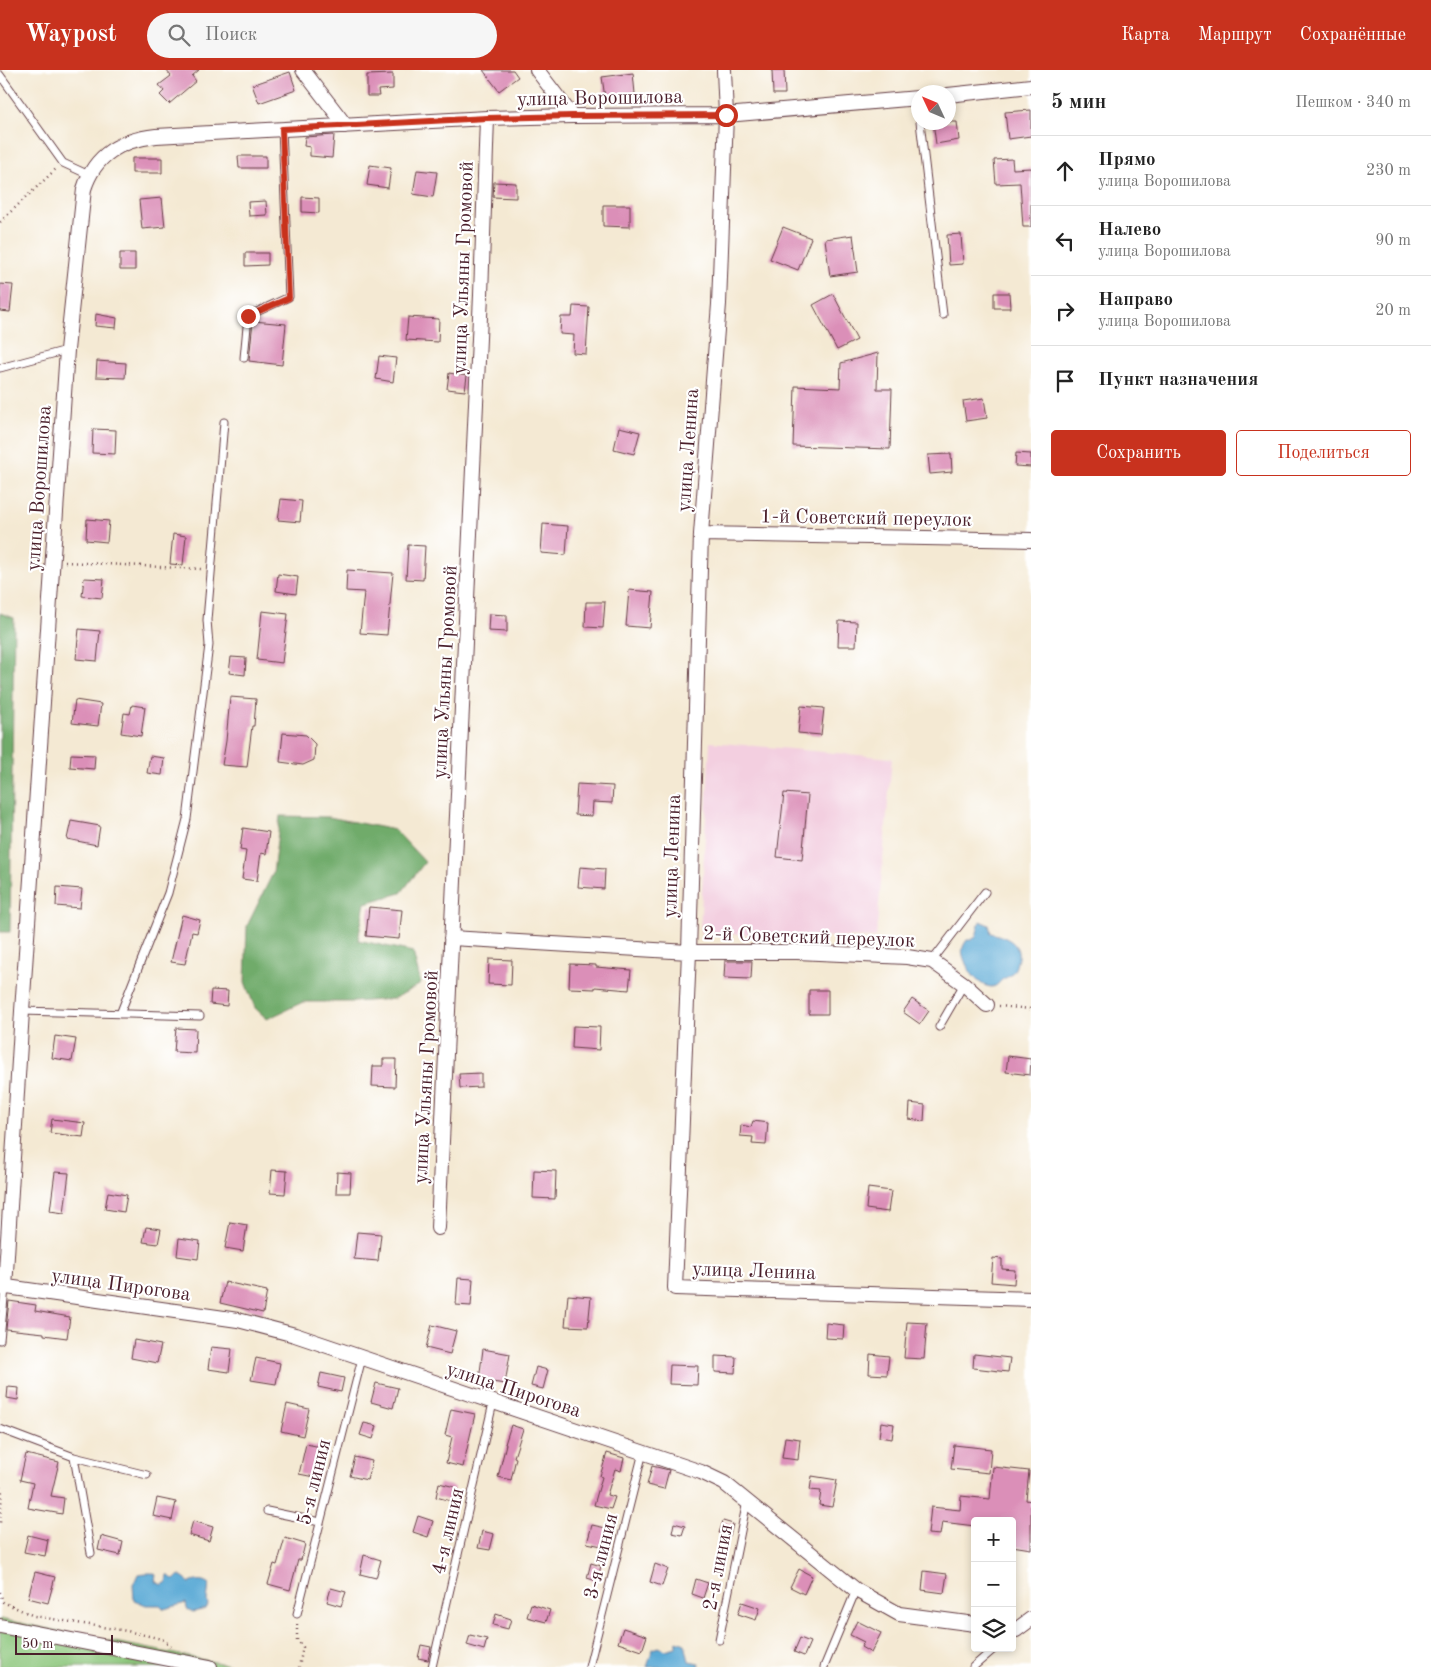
<!DOCTYPE html>
<html lang="ru">
<head>
<meta charset="utf-8">
<style>
  :root { --surface:#fff; --page:#f6f6f6; --text:#222; --muted:#767676; --line:#e0e0e0; --accent:#c8321e }
  body { margin:0; font-family:"Old Standard TT",serif; background:var(--page); color:var(--text) }
  .controls { position:absolute; right:15px; bottom:15px; display:grid; overflow:hidden; border-radius:5px; box-shadow:0 2px 8px #0003 }
  .controls button { width:45px; height:45px; display:grid; place-items:center; padding:0; border:0; border-bottom:1px solid var(--line); background:var(--surface); color:var(--text); font:25px sans-serif }
  .compass { position:absolute; left:911px; top:15px; width:45px; height:45px; border-radius:50%; background:var(--surface); box-shadow:0 2px 8px #0003; rotate:314deg }
  .scale { position:absolute; left:15px; bottom:12px; width:98px; box-sizing:border-box; padding-left:5px; border:2px solid #4a1f2b; border-top:0; font-size:14px; line-height:18px; white-space:nowrap; color:#4a1f2b; -webkit-text-stroke:4px #fff; paint-order:stroke }
  .stop { position:absolute; width:15px; height:15px; margin:-11px; border:4px solid #c8321e; border-radius:50%; background:#fff }
  .stop.end { background:#c8321e; border-color:#fff; box-shadow:0 1px 5px #0008 }
  .list { margin:0; padding:0; list-style:none }
  h2 { display:flex; justify-content:space-between; align-items:center; height:65px; margin:0; padding:0 20px; font-size:21px }
  h2 small { font-size:16px; font-weight:400; color:var(--muted) }
  .list li { display:grid; grid-template-columns:32px 1fr auto; gap:15px; align-items:center; box-sizing:border-box; height:70px; padding:0 20px; border-top:1px solid var(--line) }
  .list b { display:block; font-size:19px; white-space:nowrap }
  .list p { margin:0; font-size:16px; white-space:nowrap; color:var(--muted) }
  .list em { font-size:16px; font-style:normal; color:var(--muted) }
  .actions { display:flex; gap:10px; padding:15px 20px }
  .actions a { flex:1; padding:11px 0; border:1px solid var(--accent); border-radius:5px; text-align:center; font-size:18px; color:var(--accent) }
  .actions .main { background:var(--accent); color:#fff }
  .icon { flex:none; width:28px; height:28px; fill:none; stroke:currentColor; stroke-width:2; stroke-linecap:round; stroke-linejoin:round }
  .map { position:relative; flex:none; width:1031px; height:1597px; overflow:hidden }
  header { display:flex; align-items:center; gap:30px; box-sizing:border-box; height:70px; padding:0 25px; background:var(--accent); color:#fff }
  header strong { font-size:24px }
  nav { display:flex; gap:28px; margin-inline-start:auto; font-size:18px }
  .search { width:350px; height:45px; background:var(--page); display:flex; align-items:center; gap:12px; box-sizing:border-box; padding:0 18px; border-radius:28px; color:var(--muted); font-size:19px }
  main { display:flex }
  aside { flex:1; background:var(--surface) }
  .map>svg:first-child { display:block }
  .built { fill:#f3cfe0 }
  .green { fill:#8bc67a; stroke:#6a7252 }
  .forest { fill:#70ab6a; stroke:#5d654a }
  .water { fill:#5caad6; stroke:#536480 }
  .building { fill:#db8fb8 }
  .lines { fill:none; stroke-linecap:round; stroke-linejoin:round }
  .service-casing { stroke:#643d44; stroke-width:9 }
  .minor-casing { stroke:#643d44; stroke-width:16 }
  .path { stroke:#643d44; stroke-width:2.5; stroke-dasharray:1 4; stroke-linecap:butt }
  .service { stroke:#fff; stroke-width:7 }
  .minor { stroke:#fff; stroke-width:14 }
  .route { stroke:#c8321e; stroke-width:6 }
  .labels { text-anchor:middle; stroke-width:4.5; stroke-linejoin:round; paint-order:stroke }
  .street-label { font-size:20px; fill:#4a1f2b; stroke:#fff }
</style>
</head>
<body>
<header>
<strong>Waypost</strong>
<div class="search"><svg class="icon" aria-label="search" viewBox="0 0 24 24"><circle cx="10" cy="10" r="6"/><path d="M15 15l6 6"/></svg>Поиск</div>
<nav><a>Карта</a><a>Маршрут</a><a>Сохранённые</a></nav>
</header>
<main>
<div class="map">
<svg width="1031" height="1597" viewBox="0 0 1031 1597">
  <rect width="100%" height="100%" fill="#fff"/>
  <filter id="ink" filterUnits="userSpaceOnUse"><feTurbulence type="fractalNoise" baseFrequency=".02" numOctaves="2"/><feDisplacementMap in="SourceGraphic" scale="10" xChannelSelector="R" yChannelSelector="G"/><feConvolveMatrix kernelMatrix="1 2 1 2 8 2 1 2 1" color-interpolation-filters="sRGB"/></filter>
  <filter id="wash" filterUnits="userSpaceOnUse"><feTurbulence type="fractalNoise" baseFrequency=".0096" numOctaves="4" result="noise"/><feDisplacementMap in="SourceGraphic" scale="20" xChannelSelector="R" yChannelSelector="G"/><feGaussianBlur stdDeviation="1.12" result="paint"/><feColorMatrix in="noise" values="0 0 0 0 0 0 0 0 0 0 0 0 0 0 0 0 0 1.4 0 .05"/><feComposite in="paint" operator="in"/></filter>
  <g filter="url(#wash)">
    <rect width="100%" height="100%" fill="#f4e9d3"/>
    <!-- built -->
    <path class="built" d="M710,672l182,16 -16,180 -176,-5z"/>
    <!-- green -->
    <path class="green" d="M0,1549l240,48h-240z"/>
    <!-- forest -->
    <path class="forest" d="M0,543l14,5 -4,314h-10z
      M280,746l49,1 66,13 30,32 -24,31 -36,10 -7,37 55,12 8,32 -28,15 -39,3h-51l-36,17 -12,-11 -10,-26 2,-56 26,-53z"/>
    <!-- water -->
    <path class="water" d="M980,851l9,4 2,8c15,4 32,10 26,29 -1,5 -3,10 -7,13 -2,2 -5,3 -7,4 -4,3 -6,8 -12,8 -12,-1 -20,-13 -25,-23 -4,-10 -6,-15 1,-24h4l5,-3z
      M146,1503h7l3,2 -1,6 7,4 5,-3 1,-7 6,5 5,-5 11,8c7,-3 12,-4 19,1l-2,17 1,4 -2,4 -13,3 -6,-3 -1,-6 -22,6 -4,-4h-14l-12,-5 -1,-15 5,-11z
      M677,1571l8,3 4,17 10,2 1,4h-53l6,-18 6,-2 6,3 11,-3z"/>
    <g id="blocks">
      <!-- building -->
      <path class="building" d="M166,0h33l-7,6 4,5 -27,23 -9,-9 4,-4 -5,-6 12,-9z
        M483,0h30l5,7 -19,14z
        M772,0h12l1,24h-12z
        M290,2l6,18 -37,13 -7,-18z
        M633,3l2,21 -30,4 -3,-21z
        M393,4v15l-15,1 1,6h-12v-21z
        M1031,40v26l-23,3 -3,-27z
        M933,52h24l2,18 -23,4z
        M334,65l-2,23 -22,-2v-9l-6,-1 1,-9z
        M238,86h28v12h-27z
        M132,88h30v15h-30z
        M1012,89l1,10 18,-1v59h-8l-3,-44 -24,1 -2,-24z
        M370,95l21,3 -3,20 -21,-3z
        M417,100l20,2 -4,25 -20,-3z
        M494,112l22,1v15l-23,-1z
        M302,127l17,1v15l-17,-1z
        M162,128l3,29 -23,2 -3,-29z
        M266,131l1,14 -18,1 -1,-14z
        M603,135h27v22l-27,-1z
        M783,157l28,11 -13,32 -28,-11z
        M961,164l2,30 -14,1 -2,-30z
        M853,165l5,37 -28,4 -5,-37z
        M120,183h15v17h-15z
        M245,183h23v12l-23,1z
        M0,214l13,1 -3,27 -10,-1z
        M994,223h15l1,15h-16z
        M833,224l24,46 -20,10 -24,-45z
        M573,236l16,1 -3,47 -13,-1 1,-18 -14,-1 1,-17h11z
        M96,244l21,4 -1,10 -21,-2z
        M408,247l31,2 -1,23 -32,-2z
        M253,251l33,3 -4,41 -33,-4z
        M878,283l-1,36h15l-2,60 -97,-3 2,-60 45,2 1,-25z
        M379,286l17,2 -3,24 -17,-3z
        M97,291l29,2 -1,15 -29,-1z
        M449,303l18,3 -2,15 -18,-2z
        M984,328l3,20 -21,3 -3,-20z
        M619,357l21,5 -6,22 -20,-5z
        M93,359l23,1 -1,24 -23,-1z
        M1016,383l15,1v13l-16,-1z
        M951,384l1,18 -22,2 -2,-19z
        M281,429l21,2 -2,21 -22,-2z
        M87,449l22,2 -2,21 -21,-2z
        M543,454l25,2 -2,29 -25,-2z
        M173,464l13,2 -3,29 -13,-1z
        M408,475l17,1 -2,34 -17,-1z
        M347,500l46,3 -6,62 -27,-2 4,-41 -18,-1z
        M278,504l20,3 -2,17 -20,-3z
        M84,508l20,1 -2,19 -20,-2z
        M629,520l24,2 -3,36 -24,-2z
        M586,532h19l-2,26 -18,-1z
        M262,541l26,3 -6,49 -25,-3z
        M489,544l18,1v17l-19,-1z
        M839,551l18,1 -1,24h-18z
        M79,559l21,2 -3,30 -21,-2z
        M231,587l15,1 -1,17 -16,-2z
        M230,627l26,2 -2,27h-2l-5,41 -25,-2 4,-24z
        M75,630l26,4 -3,22 -26,-3z
        M132,635l13,2 -4,29 -20,-3 3,-20 6,1z
        M801,636l23,2 -3,27 -23,-2z
        M283,663l23,2 9,9 -1,16 -11,5 -23,-3z
        M71,684l24,1 -1,14 -24,-2z
        M150,686l14,2 -2,17 -15,-2z
        M577,714l36,2 -1,17 -19,-1 -1,14 -17,-1z
        M784,723l24,2 -6,65 -25,-3z
        M71,751l29,5 -3,19 -30,-6z
        M243,758l26,4 -3,22 -5,-1 -4,28 -15,-2 4,-28 -6,-1z
        M580,797l25,2 -1,20 -26,-2z
        M57,817l25,2 -2,19 -24,-2z
        M369,837l33,3 -3,29 -33,-3z
        M182,845l18,5 -3,13 -5,-1 -7,32 -14,-2z
        M489,889l23,1 -1,25 -23,-1z
        M725,891h27l-1,18 -27,-1z
        M570,894l26,1v2l35,3 -2,20 -34,-3v2l-26,-1z
        M211,920l17,1 -1,15 -17,-2z
        M809,920h19v24h-19z
        M912,929l17,12 -9,13 -17,-12z
        M573,956l27,1 -1,23 -27,-2z
        M176,958l20,1 -1,24 -21,-1z
        M55,966l21,3 -4,22 -20,-3z
        M1008,986l23,3 -1,16 -24,-3z
        M383,989h13l-1,28 -23,-1 1,-20h10z
        M481,1003v14l-21,1 -1,-14z
        M910,1033l15,2 -1,16 -15,-2z
        M52,1049l33,4 -2,14 -33,-4z
        M753,1051l15,2 -2,22 -14,-1 1,-7 -13,-1 1,-11 10,2z
        M272,1100l15,1 -2,23 -15,-1z
        M534,1100l22,1 -1,28 -22,-1z
        M55,1102l14,1 -5,40 -14,-2z
        M337,1102l14,1 -1,20h-14z
        M868,1118l23,3 -3,21 -22,-3z
        M108,1122l19,3 -3,17 -19,-3z
        M230,1152l17,3 -4,26 -18,-3z
        M146,1157l15,2 -3,15 -15,-2z
        M357,1162l24,2 -3,27 -24,-2z
        M179,1168l21,3 -2,18 -21,-3z
        M993,1188l9,1v10l13,1 -1,14 -23,-2z
        M458,1208l15,1 -2,27 -15,-1z
        M225,1212l42,9 -4,22 -43,-10z
        M568,1225l23,2 -3,30 -23,-1z
        M9,1231l27,4 -1,6 35,6 -3,21 -23,-3v-2l-38,-4z
        M907,1252l20,1 -3,36 -20,-1z
        M826,1253l18,2 -1,14 -18,-1z
        M432,1255l24,6 -6,23 -24,-6z
        M134,1270l27,5 -4,18 -26,-5z
        M211,1277l21,2 -3,23 -21,-3z
        M483,1279l27,5 -5,30 -26,-4z
        M870,1284l19,2 -2,19 -18,-1z
        M974,1284l36,4 -2,14 -35,-4z
        M715,1286l21,1 -1,16 -20,-1z
        M256,1288l24,5 -4,21 -25,-4z
        M670,1295l28,1 -1,19 -28,-1z
        M536,1297l12,3 -5,19 -12,-3z
        M321,1303l23,5 -3,14 -23,-5z
        M376,1313l22,5 -5,20 -22,-6z
        M8,1317l11,1 -1,12 -11,-2z
        M287,1334l22,5 -6,27 -22,-5z
        M451,1339l24,5 -12,53 -17,-4 6,-26 -7,-2z
        M881,1352l13,2 -2,15 -13,-2z
        M364,1353l13,3 -4,13 -13,-4z
        M511,1355l12,4 -9,28 2,1 -5,22 -13,-3 8,-33h-1z
        M785,1367l15,2 -2,21 -16,-2z
        M306,1374l20,4 -7,30 -20,-4z
        M954,1375l37,4 -2,24 -38,-4z
        M607,1383l17,5 -3,13 -6,-2 -8,26 8,2 -4,12 -17,-4 8,-28 -2,-1z
        M26,1384l33,8 -8,34 13,2 -2,16 -34,-6 5,-25 -13,-3z
        M355,1387l17,4 -5,19 -17,-4z
        M652,1396l17,4 -5,19 -17,-4z
        M993,1397l36,4 -3,29 5,1v48l-19,-3v-25h-37v5l-33,-4 -2,13 -12,-1 3,-27 29,3 1,-14 29,3z
        M812,1406l25,4 -5,27 -13,-2 2,-14 -11,-1z
        M439,1413l16,4 -4,14 -15,-4z
        M157,1428l19,4 -4,18 -19,-4z
        M418,1446l15,5 -5,16 -15,-5z
        M193,1451l20,6 -4,14 -20,-6z
        M723,1451l10,3 -3,12 -11,-3z
        M674,1453l11,3 -3,9 -10,-2z
        M592,1455l14,3 -4,18 -15,-3z
        M482,1461l12,3 -4,16 -12,-2z
        M28,1465l20,5 -3,16 -21,-4z
        M101,1466l22,6 -3,13 -22,-5z
        M285,1468l20,6 -4,16h-3l-8,30 -22,-6 6,-20 3,1z
        M364,1485l17,5 -5,18 -16,-4z
        M591,1493l10,3 -4,15 -10,-3z
        M655,1494l13,5 -6,17 -12,-4z
        M799,1499l13,7 -8,18 -14,-7z
        M924,1501l23,3 -3,19 -22,-3z
        M35,1502l20,5 -7,26 -20,-5z
        M696,1509l12,4 -5,15 -11,-4z
        M331,1518l15,4 -5,14 -14,-4z
        M742,1532l18,6 -4,12 -18,-6z
        M531,1534l19,6 -4,12 -19,-5z
        M496,1544l15,5 -3,10 -15,-4z
        M857,1551l24,12 -10,20 -10,-6 3,-5 -14,-7z
        M623,1558l24,8 -5,15 -24,-8z
        M470,1565l17,4 -3,11 -17,-5z
        M800,1568l10,4 -6,14 -10,-4z
        M421,1575l10,2 -3,13 -10,-2z"/>
    </g>
  </g>
  <g filter="url(#ink)">
    <use href="#blocks" fill-opacity="0" stroke="#643d44" stroke-width="1"/>
    <g class="lines">
      <!-- service casing -->
      <g class="service-casing">
        <path id="service" d="M0,5l63,88 26,12
          M920,52l23,193
          M244,288l4,-42 41,-19 -7,-168
          M0,298l67,-18
          M932,891l53,-69
          M22,941l178,5
          M120,944l48,-121 19,-74 22,-174 -2,-25 17,-198
          M939,957l25,-43
          M0,1270l5,-52
          M0,1359l74,28 73,18
          M74,1387l17,96
          M267,1441l53,11
          M297,1544l65,-256
          M719,1570l28,-139
          M432,1597l61,-264
          M589,1597l54,-215
          M824,1597l32,-77
          M973,1597l22,-19"/>
      </g>
      <!-- minor casing -->
      <g class="minor-casing">
        <path id="minor" d="M303,0l43,56
          M537,0l35,46
          M724,0l2,45 -7,189 -18,230 -12,418 -14,336 356,11
          M948,25l83,-9
          M701,464l330,6
          M451,868l238,14h108l110,5 25,4 32,23 23,21
          M438,1158l43,-933 6,-177
          M0,1216l238,34 57,15 406,137 23,11 132,107 43,24 76,10
          M5,1218l17,-277 45,-661 17,-161c11,-35 37,-49 72,-53l331,-18 85,-2 154,-1 192,-17
          M0,1556l210,41
          M1012,1560h4l15,-11"/>
      </g>
      <!-- path -->
      <path class="path" d="M0,152l57,-54
        M65,492l136,7
        M999,936l32,3
        M0,1417l2,3 -2,34
        M0,1522l3,10 31,14 93,15 35,8 9,7
        M297,1554v16l6,7 -4,20"/>
      <!-- service -->
      <use href="#service" class="service"/>
      <!-- minor -->
      <use href="#minor" class="minor"/>
    </g>
  </g>
  <g class="lines" filter="url(#ink)">
    <!-- route -->
    <path class="route" d="M248,246l41,-18 -7,-169 205,-11 85,-2 154,-1"/>
  </g>
  <g class="labels">
    <!-- street labels -->
    <g class="street-label">
      <text transform="translate(600 27) rotate(-1)" y="7">улица Ворошилова</text>
      <text transform="translate(462 198) rotate(-88)" y="7">улица Ульяны Громовой</text>
      <text transform="translate(687 380) rotate(-86)" y="7">улица Ленина</text>
      <text transform="translate(38 418) rotate(-86)" y="7">улица Ворошилова</text>
      <text transform="translate(866 447) rotate(1)" y="7">1-й Советский переулок</text>
      <text transform="translate(444 602) rotate(-87)" y="7">улица Ульяны Громовой</text>
      <text transform="translate(671 786) rotate(-88)" y="7">улица Ленина</text>
      <text transform="translate(809 866) rotate(2)" y="7">2-й Советский переулок</text>
      <text transform="translate(425 1007) rotate(-87)" y="7">улица Ульяны Громовой</text>
      <text transform="translate(754 1200) rotate(2)" y="7">улица Ленина</text>
      <text transform="translate(121 1214) rotate(8)" y="7">улица Пирогова</text>
      <text transform="translate(514 1319) rotate(18)" y="7">улица Пирогова</text>
      <text transform="translate(313 1412) rotate(-76)" y="7">5-я линия</text>
      <text transform="translate(447 1461) rotate(-77)" y="7">4-я линия</text>
      <text transform="translate(600 1486) rotate(-76)" y="7">3-я линия</text>
      <text transform="translate(717 1497) rotate(-79)" y="7">2-я линия</text>
    </g>
  </g>
</svg>
<div class="controls">
<button>+</button>
<button>−</button>
<button><svg class="icon" aria-label="layers" viewBox="0 0 24 24"><path d="M12 4l9 5-9 5-9-5zM3 14l9 5 9-5"/></svg></button>
</div>
<svg class="compass" viewBox="-18 -18 36 36"><path d="M0-13l5 13h-10z" fill="#e53935"/><path d="M0 13l5-13h-10z" fill="#767676"/></svg>
<div class="scale">50 m</div>
<div class="stop" style="left:726px;top:45px"></div>
<div class="stop end" style="left:248px;top:246px"></div>
</div>
<aside>
<h2>5 мин<small>Пешком · 340 m</small></h2>
<ul class="list">
<li><svg class="icon" aria-label="ahead" viewBox="0 0 24 24"><path d="M12 20V5M6 11l6-6 6 6"/></svg><div><b>Прямо</b><p>улица Ворошилова</p></div><em>230 m</em></li>
<li><svg class="icon" aria-label="left" viewBox="0 0 24 24"><path d="M17 20v-9H6M10 6l-5 5 5 5"/></svg><div><b>Налево</b><p>улица Ворошилова</p></div><em>90 m</em></li>
<li><svg class="icon" aria-label="right" viewBox="0 0 24 24"><path d="M7 20v-9h11M14 6l5 5-5 5"/></svg><div><b>Направо</b><p>улица Ворошилова</p></div><em>20 m</em></li>
<li><svg class="icon" aria-label="arrive" viewBox="0 0 24 24"><path d="M6 21V4h12l-3 4 3 4H6"/></svg><div><b>Пункт назначения</b></div></li>
</ul>
<div class="actions"><a class="main">Сохранить</a><a>Поделиться</a></div>
</aside>
</main>
</body>
</html>
